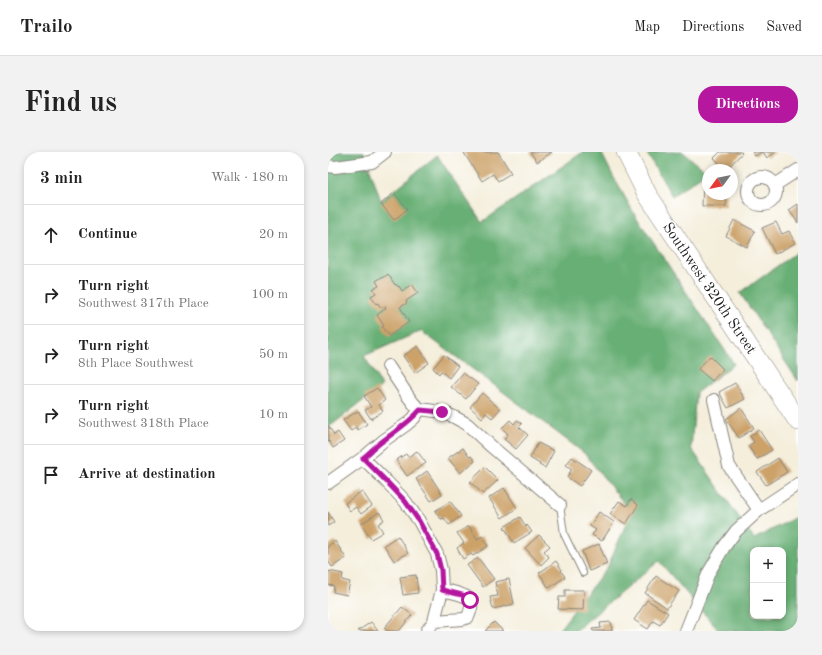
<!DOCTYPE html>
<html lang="en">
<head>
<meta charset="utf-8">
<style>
  :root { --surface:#fff; --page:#f2f2f2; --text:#222; --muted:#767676; --line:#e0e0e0; --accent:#b5179e }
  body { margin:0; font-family:"Old Standard TT",serif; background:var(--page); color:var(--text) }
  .controls { position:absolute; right:12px; bottom:12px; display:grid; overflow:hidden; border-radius:8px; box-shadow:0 2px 6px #0003 }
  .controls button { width:36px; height:36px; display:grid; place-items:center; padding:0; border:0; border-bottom:1px solid var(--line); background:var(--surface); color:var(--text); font:20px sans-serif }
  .compass { position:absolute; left:374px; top:12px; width:36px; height:36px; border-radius:50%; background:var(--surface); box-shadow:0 2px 6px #0003; rotate:237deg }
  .stop { position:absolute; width:12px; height:12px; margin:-9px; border:3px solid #b5179e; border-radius:50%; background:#fff }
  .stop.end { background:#b5179e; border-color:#fff; box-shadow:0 1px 4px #0008 }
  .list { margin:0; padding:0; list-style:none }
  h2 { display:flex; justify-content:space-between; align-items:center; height:52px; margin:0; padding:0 16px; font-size:17px }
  h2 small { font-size:13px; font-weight:400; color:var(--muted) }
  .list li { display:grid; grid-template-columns:26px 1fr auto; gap:12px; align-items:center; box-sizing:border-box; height:60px; padding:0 16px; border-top:1px solid var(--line) }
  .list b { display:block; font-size:15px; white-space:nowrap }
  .list p { margin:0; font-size:13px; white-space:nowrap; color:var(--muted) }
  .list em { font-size:13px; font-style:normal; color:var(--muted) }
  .icon { flex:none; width:22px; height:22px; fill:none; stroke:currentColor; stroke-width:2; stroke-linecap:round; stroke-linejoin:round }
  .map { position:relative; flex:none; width:470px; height:479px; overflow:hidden; border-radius:16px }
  header { display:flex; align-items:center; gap:24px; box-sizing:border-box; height:56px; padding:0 20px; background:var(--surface); border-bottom:1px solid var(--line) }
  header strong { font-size:19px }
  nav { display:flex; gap:22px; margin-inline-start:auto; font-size:14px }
  .intro { display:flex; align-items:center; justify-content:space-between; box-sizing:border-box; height:96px; padding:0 24px }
  h1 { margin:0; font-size:28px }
  .button { padding:10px 18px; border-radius:16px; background:var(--accent); color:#fff; font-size:14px; font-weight:700 }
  main { display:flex; gap:24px; padding:0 24px }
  aside { flex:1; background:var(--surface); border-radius:16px; box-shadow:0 2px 6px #0003 }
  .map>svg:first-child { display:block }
  .forest { fill:#68af74; stroke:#426648; fill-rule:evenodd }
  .building { fill:#cca269 }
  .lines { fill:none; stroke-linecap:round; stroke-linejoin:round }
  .service-casing { stroke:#88857c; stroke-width:8 }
  .minor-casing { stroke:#88857c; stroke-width:14 }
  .primary-casing { stroke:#88857c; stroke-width:20 }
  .service { stroke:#fff; stroke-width:6 }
  .minor { stroke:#fff; stroke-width:12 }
  .primary { stroke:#fff; stroke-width:19 }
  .route { stroke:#b5179e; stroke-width:5 }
  .labels { text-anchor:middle; stroke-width:3; stroke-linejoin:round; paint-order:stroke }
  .street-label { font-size:15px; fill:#1c1c1c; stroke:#fff }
</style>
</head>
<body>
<header>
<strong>Trailo</strong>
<nav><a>Map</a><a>Directions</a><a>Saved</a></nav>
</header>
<div class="intro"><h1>Find us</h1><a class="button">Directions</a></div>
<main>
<aside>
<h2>3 min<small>Walk · 180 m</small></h2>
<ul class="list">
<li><svg class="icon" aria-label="ahead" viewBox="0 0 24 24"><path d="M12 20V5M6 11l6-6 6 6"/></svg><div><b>Continue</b></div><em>20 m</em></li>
<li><svg class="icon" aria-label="right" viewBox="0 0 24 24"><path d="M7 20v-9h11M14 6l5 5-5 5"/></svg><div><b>Turn right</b><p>Southwest 317th Place</p></div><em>100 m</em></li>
<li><svg class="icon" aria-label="right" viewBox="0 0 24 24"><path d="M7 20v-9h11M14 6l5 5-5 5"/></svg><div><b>Turn right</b><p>8th Place Southwest</p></div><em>50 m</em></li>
<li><svg class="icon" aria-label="right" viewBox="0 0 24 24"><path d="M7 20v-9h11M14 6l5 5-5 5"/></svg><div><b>Turn right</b><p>Southwest 318th Place</p></div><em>10 m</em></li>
<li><svg class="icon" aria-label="arrive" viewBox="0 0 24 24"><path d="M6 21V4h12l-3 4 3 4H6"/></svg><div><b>Arrive at destination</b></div></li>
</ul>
</aside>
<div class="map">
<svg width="470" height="479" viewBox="0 0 470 479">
  <rect width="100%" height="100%" fill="#fff"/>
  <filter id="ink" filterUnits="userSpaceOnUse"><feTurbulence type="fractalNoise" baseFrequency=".025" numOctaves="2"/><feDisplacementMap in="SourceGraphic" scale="8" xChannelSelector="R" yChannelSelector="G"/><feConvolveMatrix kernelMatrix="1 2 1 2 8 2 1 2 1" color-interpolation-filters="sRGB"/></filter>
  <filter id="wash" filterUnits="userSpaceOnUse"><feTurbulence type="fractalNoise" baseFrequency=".012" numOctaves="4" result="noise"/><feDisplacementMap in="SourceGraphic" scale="16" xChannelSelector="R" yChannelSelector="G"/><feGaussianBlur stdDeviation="0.9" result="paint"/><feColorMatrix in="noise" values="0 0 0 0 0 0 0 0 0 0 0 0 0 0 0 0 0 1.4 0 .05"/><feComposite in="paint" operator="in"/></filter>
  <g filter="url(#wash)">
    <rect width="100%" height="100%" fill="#f4eedb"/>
    <!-- forest -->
    <path class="forest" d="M0,0h36l17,49 56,-46 45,67 101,-70h18l12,24 22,39 99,149 -38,29 -5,55 63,91 44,-23v115h-79l-60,-70 -84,70h-17l50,-65 23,-54 -47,-59 -102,-77 -61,-45 -57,25 18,30 -54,42zM425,398h30v66h-30z
      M318,0h37l24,20 -35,24z
      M470,99v130l-58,-88z"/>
    <g id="blocks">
      <!-- building -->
      <path class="building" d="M138,0h32l13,21 -13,8 -5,-7 -11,7 -18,-28z
        M202,0h22l-15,10z
        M392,0h21l1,1 -16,17 -12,-12z
        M424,0h10l-7,4z
        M435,0h13l-9,6z
        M375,30l5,1v11h19l-1,12h-24z
        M66,41l13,16 -13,11 -13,-16z
        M470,52v19l-9,-13z
        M406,68l21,11 -8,16 -21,-11z
        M448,70l6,12 7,-3 6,12 -20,11 -13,-26z
        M60,122l7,11 1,-1 2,3 1,-1 3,5 10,-7 6,9 -12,8 1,2 -7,4 9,15 -20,14 -7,-9 2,-1 -7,-11 9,-7 -1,-2 -4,2 -3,-5 -2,1 -5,-8 5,-3 -3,-4 6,-3 -3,-5 6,-4 1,1z
        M90,194l11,17 -14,10 -12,-17z
        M116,203l14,11 -9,12 -8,-7 -2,3 -6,-6z
        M382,204l13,13 -11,12 -14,-12z
        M135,221l15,11 -12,15 -15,-12z
        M407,231l10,16 -17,9 -9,-16z
        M49,236l8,12 -6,5 4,6 -12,8 -6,-9 6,-3 -7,-11z
        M154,241l18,16 -8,9 -6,-5 -4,5 -12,-11z
        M413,256l13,20 -15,10 -13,-19z
        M30,259l9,13 -9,6 -2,-3 -5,4 -8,-11z
        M182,268l4,4 3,-4 5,4 -3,3 9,8 -12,14 -12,-10 4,-5 -6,-6z
        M0,273l6,10 4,-3 6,9 -11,7 -4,-7 -1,1z
        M431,278l13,20 -15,9 -9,-13 6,-4 -4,-6z
        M210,291l16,8 -9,17 -6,-3 1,-1 -10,-6z
        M135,296l6,9 2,-1 4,5 -15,12 -12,-15z
        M89,299l9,12 -19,13 -11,-16 10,-6 2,3z
        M244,305l19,13 -11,16 -13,-9 5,-8 -6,-4z
        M450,306l9,14 -21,13 -9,-13z
        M157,315l13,13 -15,14 -13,-12z
        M99,319l15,23 -11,7 -15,-22z
        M176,336l13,20 -15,10 -13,-20z
        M34,339l10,15 -11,8 -5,-7 -6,4 -5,-8z
        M303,347l7,6 -12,19 -16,-10 9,-13 8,5z
        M122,349l11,15 -12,9 -5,-7 -3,1 -6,-8z
        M0,360l6,10 -6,4z
        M51,360l5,8 -6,4 5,8 -12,7 -10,-15z
        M271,360l15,10 -12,19 -10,-6 4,-5 -6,-4z
        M192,365l6,10 1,-2 5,7 -18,11 -10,-16z
        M141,374l8,13 5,-3 6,10 -15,10 -2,-2 -8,5 -6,-11 7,-5 -7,-10z
        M211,383l11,11 -6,5 5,6 -8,8 -16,-17z
        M70,384l10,17 -14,8 -10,-16z
        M7,389l11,17 -14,9 -4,-6v-15z
        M271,392l8,20 -18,7 -7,-20z
        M150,406l16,21 -11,8 -16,-22z
        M228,409l6,9 -1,1 4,6 -16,11 -10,-15z
        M1,419l14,3 -1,6 8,2 -3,13 -14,-3 1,-6 -6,-1z
        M88,423l2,18 -15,2 -3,-18z
        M328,424l23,15 -12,17 -22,-15z
        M181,427l5,25 -21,5 -3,-12 8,-1 -3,-14z
        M237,438h19l-1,20 -25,-1 1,-12h6z
        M319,448l21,13 -8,12 -7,-4 -5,8 -14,-9z
        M74,455l10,8 -13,16h-11l-4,-3z
        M43,470l7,9h-20z
        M166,470l9,9h-18z
        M283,470l1,9h-19l-1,-2 9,-1 -1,-5z"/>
    </g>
  </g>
  <g filter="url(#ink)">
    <use href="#blocks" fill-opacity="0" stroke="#88857c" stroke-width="1"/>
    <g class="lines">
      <!-- service casing -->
      <g class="service-casing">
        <path id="service" d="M232,353l4,29 19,39"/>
      </g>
      <!-- minor casing -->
      <g class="minor-casing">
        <path id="minor" d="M0,14l7,1 37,-5 13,-10
          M420 39a14 14 0 1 1 28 0a14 14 0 1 1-28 0Z
          M447,33l23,-15
          M60,214l20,30 6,8 6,5 22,3 12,5 13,7 25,23 68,58
          M386,248l15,66 30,44
          M35,306l24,24 18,19 14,20 18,33 4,16 1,20 -8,31 -7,10
          M0,331l35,-25 20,-17 24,-17 7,-6 6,-9
          M106,469l29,-2 5,-2c2,-5 5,-12 2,-17 -3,-5 -22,-9 -28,-10
          M358,479l23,-59 15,-25 12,-16 23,-21 39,-26"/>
      </g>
      <!-- primary casing -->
      <g class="primary-casing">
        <path id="primary" d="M298,0l21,42 151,227"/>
      </g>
      <!-- service -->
      <use href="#service" class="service"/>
      <!-- minor -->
      <use href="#minor" class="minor"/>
      <!-- primary -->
      <use href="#primary" class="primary"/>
    </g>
  </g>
  <g class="lines" filter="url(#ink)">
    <!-- route -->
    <path class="route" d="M114,260l-22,-2c-10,12 -23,20 -36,30 -7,5 -14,12 -21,18l24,24 18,19 14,20 18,33 4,16 1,20 24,6 4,4"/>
  </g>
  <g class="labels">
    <!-- street labels -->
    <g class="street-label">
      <text transform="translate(382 136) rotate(56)" y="5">Southwest 320th Street</text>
    </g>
  </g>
</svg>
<div class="controls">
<button>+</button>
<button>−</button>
</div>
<svg class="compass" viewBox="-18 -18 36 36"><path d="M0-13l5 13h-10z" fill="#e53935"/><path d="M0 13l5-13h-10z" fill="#767676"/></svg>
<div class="stop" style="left:142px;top:448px"></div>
<div class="stop end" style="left:114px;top:260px"></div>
</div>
</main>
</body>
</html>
